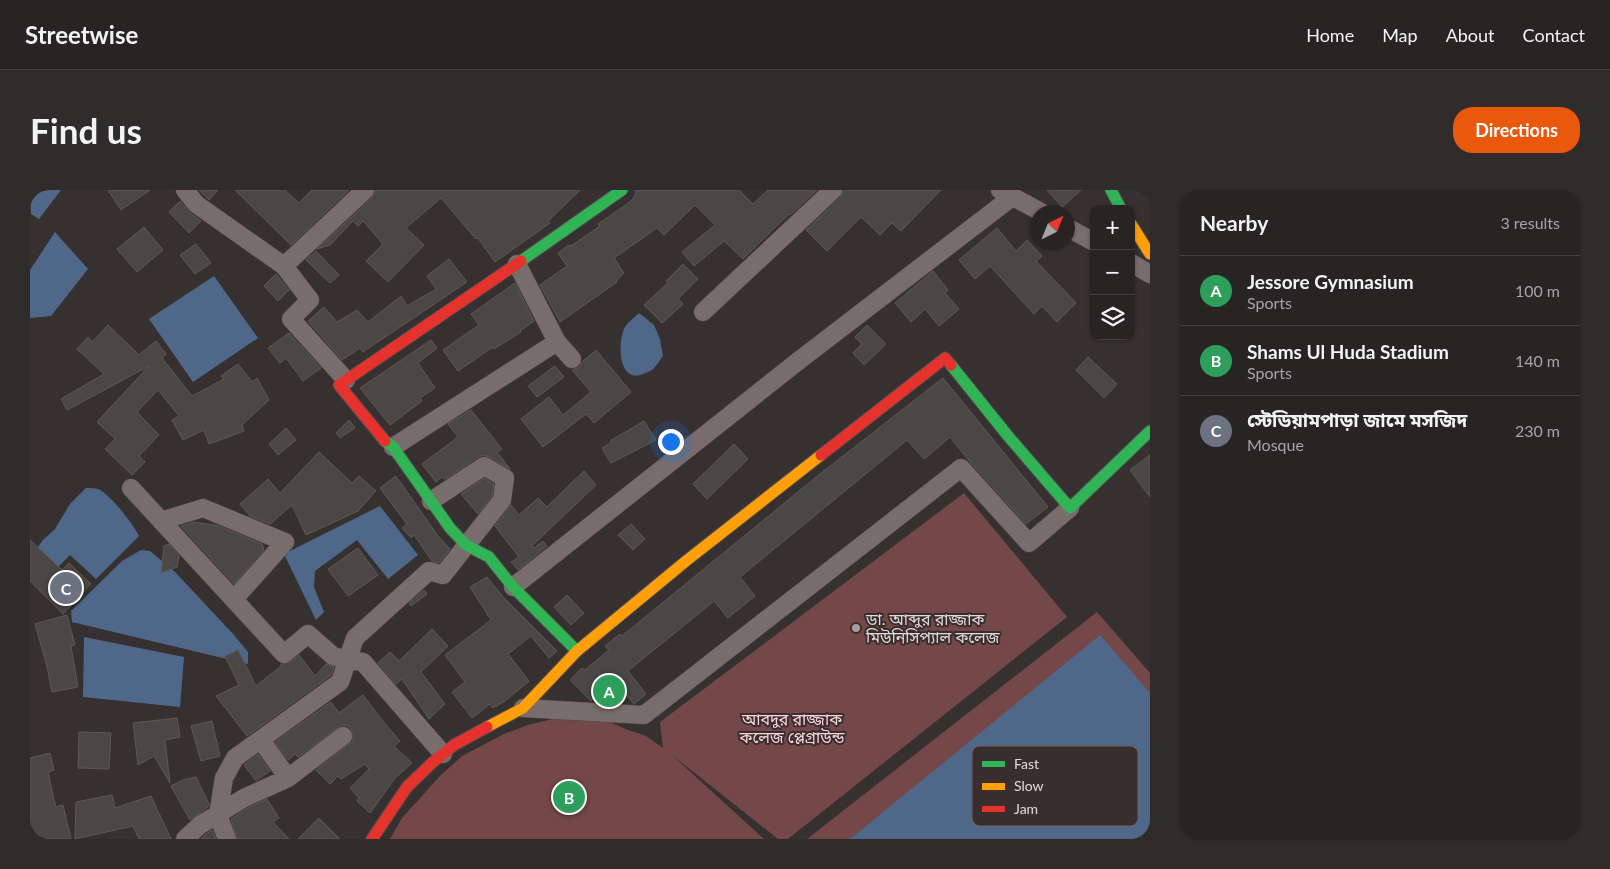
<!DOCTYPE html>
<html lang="en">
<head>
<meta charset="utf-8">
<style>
  :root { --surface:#292424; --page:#312c2c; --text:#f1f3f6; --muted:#a5a4a6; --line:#454141; --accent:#ea580c }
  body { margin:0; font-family:Lato,"Noto Sans Bengali",sans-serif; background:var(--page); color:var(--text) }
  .controls { position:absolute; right:15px; top:15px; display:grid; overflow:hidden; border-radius:10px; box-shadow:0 1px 4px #0004 }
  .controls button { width:45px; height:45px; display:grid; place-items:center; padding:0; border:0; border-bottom:1px solid var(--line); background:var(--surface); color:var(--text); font:25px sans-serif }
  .compass { position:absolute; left:1000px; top:15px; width:45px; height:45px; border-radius:50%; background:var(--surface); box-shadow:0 1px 4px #0004; rotate:43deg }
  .you { position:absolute; left:640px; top:251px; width:18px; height:18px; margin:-12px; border:4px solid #fff; border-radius:50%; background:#1a73e8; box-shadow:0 0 0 8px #1a73e833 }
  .badge { display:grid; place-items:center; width:32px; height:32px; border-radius:50%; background:var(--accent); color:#fff; font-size:16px; font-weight:700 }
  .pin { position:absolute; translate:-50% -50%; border:2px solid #fff; box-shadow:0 1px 5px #0006 }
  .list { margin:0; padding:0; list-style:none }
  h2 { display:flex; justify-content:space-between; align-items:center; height:65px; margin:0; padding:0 20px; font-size:21px }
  h2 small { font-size:16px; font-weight:400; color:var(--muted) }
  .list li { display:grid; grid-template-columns:32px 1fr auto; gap:15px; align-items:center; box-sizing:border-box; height:70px; padding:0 20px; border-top:1px solid var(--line) }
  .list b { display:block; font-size:19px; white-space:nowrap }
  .list p { margin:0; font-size:16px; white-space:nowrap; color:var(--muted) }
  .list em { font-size:16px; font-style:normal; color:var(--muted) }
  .icon { flex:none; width:28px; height:28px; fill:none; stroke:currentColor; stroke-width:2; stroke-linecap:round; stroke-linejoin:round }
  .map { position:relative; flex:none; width:1120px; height:649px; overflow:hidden; border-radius:20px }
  header { display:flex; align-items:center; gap:30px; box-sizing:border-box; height:70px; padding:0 25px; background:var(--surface); border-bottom:1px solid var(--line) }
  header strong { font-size:24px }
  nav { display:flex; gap:28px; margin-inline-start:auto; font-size:18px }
  .intro { display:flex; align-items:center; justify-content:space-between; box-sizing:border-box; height:120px; padding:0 30px }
  h1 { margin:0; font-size:35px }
  .button { padding:12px 22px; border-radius:20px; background:var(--accent); color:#fff; font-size:18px; font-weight:700 }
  main { display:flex; gap:30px; padding:0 30px }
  aside { flex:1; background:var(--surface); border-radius:20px; box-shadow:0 1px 4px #0004 }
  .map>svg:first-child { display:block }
  .green { fill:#744749 }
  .water { fill:#4f688a }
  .building { fill:#4c4747; stroke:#5e5959 }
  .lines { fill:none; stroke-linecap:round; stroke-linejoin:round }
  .street-casing { stroke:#524c4c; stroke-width:19 }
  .fast-casing { stroke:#524c4c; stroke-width:13 }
  .slow-casing { stroke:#524c4c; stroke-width:13 }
  .jam-casing { stroke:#524c4c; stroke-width:13 }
  .street { stroke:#786c6c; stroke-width:18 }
  .fast { stroke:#30b455; stroke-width:11 }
  .slow { stroke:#ff9f0a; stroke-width:11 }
  .jam { stroke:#e5322d; stroke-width:11 }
  .poi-dot { fill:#a69e9e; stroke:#3a2d2d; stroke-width:2 }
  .labels { text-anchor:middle; stroke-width:4; stroke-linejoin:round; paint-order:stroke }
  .poi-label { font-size:16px; fill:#e2d9d9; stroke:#3a2d2d; text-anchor:start }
  .park-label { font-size:16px; fill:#fbd8d8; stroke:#3a2d2d }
  .key { fill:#3a2d2d; stroke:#6c6161; stroke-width:1 }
  .key-label { font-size:14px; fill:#e2d9d9 }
</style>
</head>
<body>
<header>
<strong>Streetwise</strong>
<nav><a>Home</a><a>Map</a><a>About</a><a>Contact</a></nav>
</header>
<div class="intro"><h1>Find us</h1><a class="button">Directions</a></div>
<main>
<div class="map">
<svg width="1120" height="649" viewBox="0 0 1120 649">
  <rect width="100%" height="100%" fill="#373030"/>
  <!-- green -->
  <path class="green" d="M934,303l103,124 -279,222h-10l-106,-84 92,84h-374l12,-21 38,-42 22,-20 42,-22 24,-9 37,-9h31l32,14 18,6 17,12 -3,-26z
    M1067,422l53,61v166h-343z"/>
  <!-- water -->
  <path class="water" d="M0,0h31l-22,29 -8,-5z
    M25,42l33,37 -37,47 -21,2v-48z
    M184,86l44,62 -65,44 -44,-63z
    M609,123l15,12 6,14 3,17c-3,4 -6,9 -10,13 -2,2 -7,4 -10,5 -25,10 -26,-32 -18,-47 3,-5 9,-9 14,-14z
    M56,298c4,0 9,0 12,1 11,4 36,36 41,47l-43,43 -26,-24 -31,31 -4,-35 8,-11 12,-11 15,-25z
    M350,316l38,49 -30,24 -31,-39 -42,31 -1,16 10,25 -8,8 -32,-66z
    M111,360l9,1 25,21 59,63 14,17v12l-176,-42 -1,-11 51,-50z
    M1070,445l50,58v146h-300z
    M54,447l100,20 -4,50 -97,-10z"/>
  <!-- building -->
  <path class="building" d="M78,0h42l-29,20z
    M169,0h19l-9,10z
    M205,0h50l14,13 13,-13h37l-58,55z
    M345,0h205l-32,31 2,2 -55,39 -17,-24 -2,1 -35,-41 -35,30 18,17 -36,37 -22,-21 17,-17 -20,-23 -5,5 -5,-5 -23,24 -13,4 55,-51z
    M606,0h103l14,14 15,-14h49l-27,25 -1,-1 -46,45 -19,-18 -30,25 -12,-14 33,-27 -20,-20 -31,30 -7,-7 -43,30 10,15 -8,8 1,1 -57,40 -20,-37 27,-19 -9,-13 11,-8 2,1 29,-20 -2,-2 32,-22 5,-6z
    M813,0h98l-40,41 -9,-8 -12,12 -19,-18 -34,34 -21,-21 34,-32z
    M1017,0h34l-19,17z
    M150,11l10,12 11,8 -12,12 -20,-21z
    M114,37l19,23 -26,22 -20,-23z
    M967,38l19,23 11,-11 15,16 -6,5 40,42 -19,19 -15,-16 -8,8 -44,-48 -15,13 -16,-19z
    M166,54l15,19 -16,11 -15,-19z
    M286,61l23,24 -9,8 -24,-23z
    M419,69l18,23 -104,70 -3,-4 -18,12 -34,-39 16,-14 13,15 20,-12 11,12 33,-26 6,10 29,-17 -9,-13z
    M653,74l15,15 -20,20 5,5 -21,19 -18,-18 24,-22 -2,-2z
    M903,81l15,19 -3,3 14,16 -20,17 -14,-17 -14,13 -16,-19z
    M246,84l13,16 -11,11 -14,-15z
    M485,93l19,38 -14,10 1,1 -27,17 -1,-2 -35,24 -15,-21 36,-25 -8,-11z
    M78,135l31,30 17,-14 10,13 -4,4 30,38 32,-17 -3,-3 17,-12 14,18 5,-4 12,22 -27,25 2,6 -35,13 -5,-14 -21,10 -11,-20 7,-4 -21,-26 -21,22 22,23 -20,21 6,6 -13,13 -27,-26 10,-10 -18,-17 52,-56 -82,44 -6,-11 43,-25 -27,-25 11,-12 4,5z
    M837,135l19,19 -22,21 -11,-12 9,-9 -7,-7z
    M259,143l32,35 -18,13 -17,-23 -6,5 -12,-15z
    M401,150l6,8 -19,15 17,25 -15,10 2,3 -32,24 -30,-37z
    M566,160l35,42 -37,31 -8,-9 -43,33 -22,-28 28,-22 14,18 28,-23 -19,-22 7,-3 3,-5z
    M1058,167l29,27 -13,14 -28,-28z
    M525,176l9,11 -27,20 -9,-11z
    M913,188l105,129 -22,17 -56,-62 -20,-25 -26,22 -17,-19 -167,137 15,19 -27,22 -14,-17 -86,70 18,23 -12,10 -21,-25 -22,22 -21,-21 12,-12 3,2 24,-20 -4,-4 15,-12 2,2 198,-162z
    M441,220l31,39 -5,3 13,17 -21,-12 -6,-2 -5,2 -31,21 -3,1 -2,-2 -6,5 -14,-18 36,-27 -10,-13z
    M319,230l6,8 -15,10 -4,-5z
    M614,231l12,19 -45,23 -9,-15 9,-5 -1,-2z
    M256,238l10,12 -18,15 -9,-11z
    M704,254l14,15 -41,40 -14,-15z
    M289,262l33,31 7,-7 17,15 -18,20 -52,24 -14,-30 -22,19 -20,-8 -10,-12 28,-25 12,14z
    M1120,265v42l-20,-27z
    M554,281l12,14 -64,61 2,2 9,-7 4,5 -29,24 -7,-8 8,-5 -24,-31 16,-21 8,10 19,-17 9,9z
    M366,286l42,60 12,13 -11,14 -7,-2 -18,-26 -3,3 -9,-10 5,-4 -27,-36z
    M454,288l10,6 -2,12 -14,18 -17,-20z
    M165,332l24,4 43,18 2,6 -30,34 -53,-58z
    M601,334l14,15 -12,11 -15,-15z
    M0,350l32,30 7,-7 22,21 -28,30 -33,-33z
    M139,354l10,12 -2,11 -16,6 3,-27z
    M328,358l20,27 -30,21 -20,-27z
    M457,387l16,20 54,54 -8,7 -18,-22 -23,18 21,27 -24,20 -12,7 -3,-4 -18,14 -20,-26 13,-10 -20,-27 46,-35 -21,-33z
    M394,400l3,4 -16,12 -2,-3z
    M537,405l17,18 -13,12 -17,-18z
    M37,425l8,30 -4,1 7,41 -26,5 -5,-26 -12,-42z
    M402,439l16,17 -27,26 24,32 -16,15 -27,-40 -6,5 -18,-21 12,-11 9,9z
    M208,460l18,36 25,-20v-2l9,-2 9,-7 16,21 11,-12 8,3 -3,8 -84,61 -31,-40 23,-11 -14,-29z
    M333,505l18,24 19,22 -6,5 18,17 -17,15 -25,35 -13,-12 2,-3 -9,-10 19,-19 -4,-5 -24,15 -3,-3 -8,8 -14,-14 37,-29v-7l-2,-5 -3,-3 -6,-1 -5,3 -39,29 -3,-3 -7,6 -13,-18 56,-40 8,11z
    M147,528l3,19 -15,3 5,43 -16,-27 -16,9 -5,-42z
    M182,531l8,35 -19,5 -10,-35z
    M49,542l32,1 -2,36 -31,-1z
    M20,563l4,17 -6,2 6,28 2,7 7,-2 8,34h-41v-81z
    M228,564l12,17 -14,10 -12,-16z
    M166,587l13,27 -1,3 -18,13 -19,-34 12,-6z
    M82,605l3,13 36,-12 20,43h-32l-6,-13 -58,13 1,-37z
    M237,609l12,19 -6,4 16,17h-52l-6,-20 18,-12z
    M289,628l21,21h-42z
    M182,640l4,9h-15l5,-5z"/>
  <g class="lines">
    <!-- street casing -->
    <g class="street-casing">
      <path id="street" d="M155,0l11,14 88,62
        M970,0l41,22
        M1038,38l26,14
        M1101,73l19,11
        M673,122l130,-122
        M527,152l15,17
        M316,190l-55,-61 19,-19 -26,-34 81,-76
        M363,257l164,-105 -40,-78
        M101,298l153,166 24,-20 25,22 14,4 16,2 80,92
        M131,331l42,-13 82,34 -51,57
        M483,397l284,-225 215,-165
        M493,518l121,7 317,-247 68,75 41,-35
        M231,550l27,38
        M155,649l15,-14 44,-27 44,-20 55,-42
        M197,649l-9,-24 6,-37 11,-20 105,-76 15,-44 74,-67 14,4 59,-75 3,-22 -21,-12 -53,35"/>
    </g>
    <!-- fast casing -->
    <g class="fast-casing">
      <path id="fast" d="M1081,0l10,19
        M491,71l101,-71
        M921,175l57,71 62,72 80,-77
        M355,251l8,6 57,81 16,17 23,12 24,30 64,64"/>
    </g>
    <!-- slow casing -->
    <g class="slow-casing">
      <path id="slow" d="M1101,34l19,30
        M457,537l36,-19 54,-57 109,-90 135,-106"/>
    </g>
    <!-- jam casing -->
    <g class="jam-casing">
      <path id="jam" d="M355,251l-46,-56 182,-124
        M791,265l124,-97 6,7
        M342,649l35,-52 26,-25 21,-17 33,-18"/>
    </g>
    <!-- street -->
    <use href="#street" class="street"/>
    <!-- fast -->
    <use href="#fast" class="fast"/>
    <!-- slow -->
    <use href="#slow" class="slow"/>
    <!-- jam -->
    <use href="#jam" class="jam"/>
  </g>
  <!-- markers -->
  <circle class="poi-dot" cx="826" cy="438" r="5"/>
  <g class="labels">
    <!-- poi labels -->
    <g class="poi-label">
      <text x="836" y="435">ডা. আব্দুর রাজ্জাক<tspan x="836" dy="18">মিউনিসিপ্যাল কলেজ</tspan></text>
    </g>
    <!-- park labels -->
    <g class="park-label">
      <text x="762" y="535">আবদুর রাজ্জাক<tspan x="762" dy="18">কলেজ প্লেগ্রাউন্ড</tspan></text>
    </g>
  </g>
  <!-- legend -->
  <rect x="942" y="556" width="166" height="80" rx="8" class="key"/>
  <rect x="952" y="571" width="23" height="6" fill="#30b455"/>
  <rect x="952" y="593" width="23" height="7" fill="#ff9f0a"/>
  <rect x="952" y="616" width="23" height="6" fill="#e5322d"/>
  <g class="key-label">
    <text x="984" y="579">Fast</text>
    <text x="984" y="601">Slow</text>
    <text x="984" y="624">Jam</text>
  </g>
</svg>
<div class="controls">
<button>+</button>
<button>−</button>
<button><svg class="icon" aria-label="layers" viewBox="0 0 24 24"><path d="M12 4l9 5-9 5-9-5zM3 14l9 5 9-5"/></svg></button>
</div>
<svg class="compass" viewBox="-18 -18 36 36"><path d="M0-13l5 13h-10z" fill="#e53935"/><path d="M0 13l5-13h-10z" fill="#a5a4a6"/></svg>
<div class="you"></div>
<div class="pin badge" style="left:579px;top:501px;background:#2e9e5b">A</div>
<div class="pin badge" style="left:539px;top:607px;background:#2e9e5b">B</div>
<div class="pin badge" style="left:36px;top:398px;background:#6b7280">C</div>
</div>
<aside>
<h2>Nearby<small>3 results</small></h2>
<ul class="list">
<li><span class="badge" style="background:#2e9e5b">A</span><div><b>Jessore Gymnasium</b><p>Sports</p></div><em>100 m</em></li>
<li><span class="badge" style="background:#2e9e5b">B</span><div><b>Shams Ul Huda Stadium</b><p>Sports</p></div><em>140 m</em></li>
<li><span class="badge" style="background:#6b7280">C</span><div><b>স্টেডিয়ামপাড়া জামে মসজিদ</b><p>Mosque</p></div><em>230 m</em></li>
</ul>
</aside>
</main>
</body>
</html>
